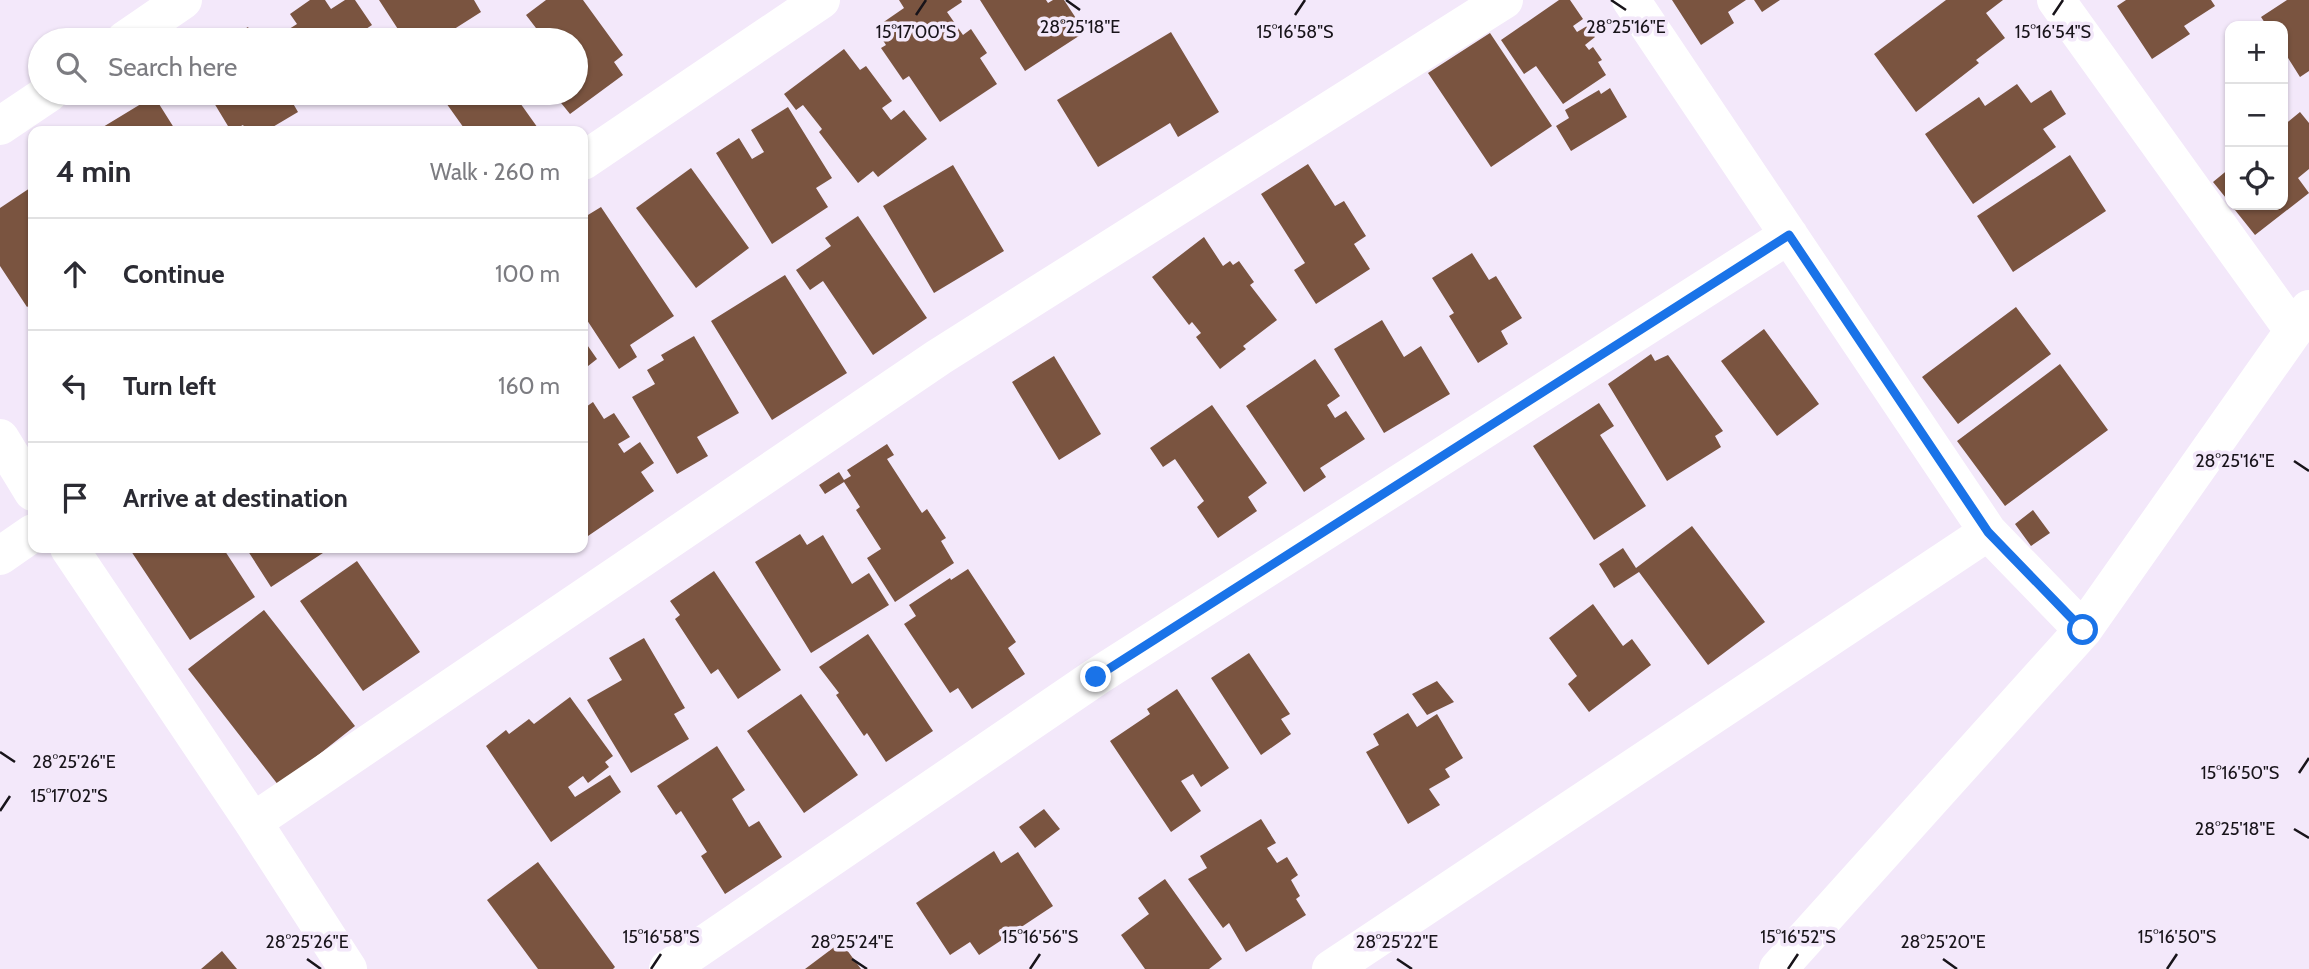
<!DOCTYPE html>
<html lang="en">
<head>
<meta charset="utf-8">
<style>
  :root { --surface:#fff; --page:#f7f7f7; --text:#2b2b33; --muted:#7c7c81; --line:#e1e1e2 }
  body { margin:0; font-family:Cabin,sans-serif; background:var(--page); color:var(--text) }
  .controls { position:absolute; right:21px; top:21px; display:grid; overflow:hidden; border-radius:14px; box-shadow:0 2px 5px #0004 }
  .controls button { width:63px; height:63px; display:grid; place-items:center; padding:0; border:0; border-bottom:2px solid var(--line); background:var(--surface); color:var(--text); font:35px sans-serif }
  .stop { position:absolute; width:21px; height:21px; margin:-16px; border:5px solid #1a73e8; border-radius:50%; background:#fff }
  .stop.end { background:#1a73e8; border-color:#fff; box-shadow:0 2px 7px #0008 }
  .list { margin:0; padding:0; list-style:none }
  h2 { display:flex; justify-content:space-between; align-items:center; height:91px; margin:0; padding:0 28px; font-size:30px }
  h2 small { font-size:23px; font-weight:400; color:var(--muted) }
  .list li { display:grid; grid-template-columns:46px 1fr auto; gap:21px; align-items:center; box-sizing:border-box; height:112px; padding:0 28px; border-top:2px solid var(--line) }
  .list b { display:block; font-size:26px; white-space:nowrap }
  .list em { font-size:23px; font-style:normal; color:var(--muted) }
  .icon { flex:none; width:38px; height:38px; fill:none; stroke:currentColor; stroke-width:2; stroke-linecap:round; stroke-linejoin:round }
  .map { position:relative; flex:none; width:2309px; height:969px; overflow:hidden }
  .search { position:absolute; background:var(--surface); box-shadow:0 2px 5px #0004; left:28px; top:28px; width:560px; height:77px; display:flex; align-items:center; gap:18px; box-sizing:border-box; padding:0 24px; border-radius:38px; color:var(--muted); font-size:26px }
  .panel { position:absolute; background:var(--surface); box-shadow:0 2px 5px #0004; left:28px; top:126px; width:560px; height:427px; border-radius:14px }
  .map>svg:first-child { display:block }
  .building { fill:#7a5440 }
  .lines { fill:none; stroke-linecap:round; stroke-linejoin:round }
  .minor { stroke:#fff; stroke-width:38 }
  .route { stroke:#1a73e8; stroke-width:9 }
  .ticks { fill:none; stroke:#18141a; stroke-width:2.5 }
  .ticks-label { font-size:18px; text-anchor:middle; fill:#18141a; stroke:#f3e8fa; stroke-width:7; stroke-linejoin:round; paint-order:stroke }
</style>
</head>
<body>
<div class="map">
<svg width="2309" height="969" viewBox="0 0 2309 969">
  <rect width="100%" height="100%" fill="#f3e8fa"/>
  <!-- building -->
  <path class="building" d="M310,0h15l6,9 14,-9h10l17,25 -18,12 2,3h-80l-1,-2 22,-14 -7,-10z
    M379,0h95l7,12 -44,28h-32z
    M546,0h37l40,55 -9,7 9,13 -53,39 -17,-21h23v-53h-48l11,-8 -13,-17z
    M899,0h62l1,2 -15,10 16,23 8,-6 16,24 -7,5 17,26 -57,38 -31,-46 -6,4 -22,-32 5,-3 -11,-17 29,-20z
    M980,0h66l2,3 5,-3h11l21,32 -60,39z
    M1559,0h11l13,19 -10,7 4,6 10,-6 8,11 -10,8 4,5 4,-3 9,13 -4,2 8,13 -43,29 -27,-38 -12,8 -23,-34z
    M1672,0h74l-18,12 6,11 -33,22z
    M1754,0h26l-18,12z
    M1946,0h57l-17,13 19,25 -29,22 3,3 -63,49 -42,-58z
    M2126,0h85l4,6 -31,20 6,8 -38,25 -35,-53z
    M2287,0h22v71l-9,6 -17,-27v-24h-16l-6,-9z
    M248,27l7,13h-30z
    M1171,32l48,80 -41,25 -8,-14 -72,44 -41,-67z
    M1490,33l62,93 -61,41 -63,-94z
    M844,49l16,21 6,-4 26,35 -10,7 9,12 13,-10 23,29 -49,38 -5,-6 -15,12 -39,-51 3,-3 -19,-24 -7,5 -12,-16z
    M2017,84l14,19 20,-13 15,24 -23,15 13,18 -83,57 -48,-70 54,-37 6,9z
    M1610,88l17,29 -56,34 -15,-25 13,-8 -4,-8 34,-20 2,4z
    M208,93h79l11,19 -32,19h-19l-4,-6 -12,6z
    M311,93h24l-17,11z
    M439,93h74l27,38h-74z
    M154,96l22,35h-70l-3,-4z
    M788,107l44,71 -16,10 12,19 -56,37 -56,-91 23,-15 13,21 12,-7 -13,-22z
    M2300,112l9,11v46l-11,9 11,15 -54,42 -24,-30h52v-79z
    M2070,155l36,56 -93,61 -36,-56z
    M1308,164l27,42 9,-5 22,35 -12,8 16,25 -54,35 -22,-34 11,-7 -44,-69z
    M953,165l51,86 -70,42 -51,-87z
    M691,168l58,80 -53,40 -60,-80z
    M2230,168v35l-17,-21z
    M33,186v117l-6,4 -27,-41v-58z
    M601,207l73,109 -44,29 7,12 -18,12 -36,-55v-86l2,-1 -2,-9z
    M858,216l69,102 -54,37 -50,-74 -13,9 -14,-20 35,-24 -6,-8z
    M1204,237l19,29 7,-5 3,4 6,-4 15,21 -4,3 27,35 -34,26 3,3 -26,20 -24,-32 5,-4 -9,-11 -3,3 -37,-48z
    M1472,253l17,27 7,-4 26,42 -21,13 7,13 -30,19 -29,-47 5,-3 -22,-35z
    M785,275l62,98 -75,47 -61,-99z
    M2016,307l35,47 -93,70 -36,-47z
    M1382,320l22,37 17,-11 29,48 -66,39 -50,-84z
    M1764,329l55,75 -42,32 -56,-75z
    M694,336l45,77 -42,24 11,19 -31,18 -45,-77 23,-13 -8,-14 17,-10 -3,-5z
    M583,339l14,20 -14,11z
    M1651,354l4,7 13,-6 55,76 -8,5 6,11 -54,34 -59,-97z
    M1054,356l47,78 -42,26 -47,-78z
    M1315,359l25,37 -13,9 8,13 11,-7 19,28 -45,29 6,9 -22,15 -58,-86z
    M2060,364l48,66 -103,76 -48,-65z
    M593,402l11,17 10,-6 16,24 -12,7 6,9 16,-11 14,21 -13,9 13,19 -66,45 -5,-8v-119z
    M1599,403l15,23 -14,9 46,71 -52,34 -61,-94z
    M1212,405l55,78 -19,14 9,14 -39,27 -21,-31 7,-6 -29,-42 -12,8 -13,-19z
    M887,444l7,11 -7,4 35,54 5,-4 19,29 -5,3 13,22 -59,39 -28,-44 14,-9 -25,-39 4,-3 -16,-25 -19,12 -6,-9 20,-13 5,8 7,-4 -4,-6z
    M2033,510l17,23 -19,13 -16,-22z
    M1692,526l73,96 -57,43 -69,-93 -25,16 -15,-24 24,-16 13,20z
    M800,534l7,11 16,-10 29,49 17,-11 20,32 -78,48 -56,-91z
    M129,548h94l32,49 -65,43z
    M246,548h78l2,3 -55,36z
    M357,561l63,91 -57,39 -63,-90z
    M968,569l48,73 -8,6 17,26 -53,35 -14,-21 -8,5 -46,-69 12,-8 -7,-11 41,-27 1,2z
    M714,571l67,99 -43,29 -20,-30 -7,5 -36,-55 5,-4 -10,-14z
    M1593,604l30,42 9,-7 19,26 -62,47 -21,-28 9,-8 -28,-38z
    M264,610l91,116 -76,60 -91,-117z
    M868,634l65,97 -47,31 -19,-29 -3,3 -28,-41 3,-2 -20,-26z
    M644,638l41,70 -11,6 15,25 -58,34 -44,-73 35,-20 -13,-22z
    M1249,653l41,61 -9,5 10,15 -30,21 -50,-77z
    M1437,681l17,21 -27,13 -15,-21z
    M1177,689l52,79 -28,19 -8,-13 -12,7 20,30 -30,21 -61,-91 40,-27 -3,-5z
    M801,694l57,81 -54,38 -57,-82z
    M570,697l43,59 -8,6 4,5 -21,16 -5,-7 -15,11 7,10 35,-22 11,17 -70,50 -65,-96 20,-16 3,4 20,-15 5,5z
    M1408,713l9,14 20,-13 26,44 -18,11 5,8 -21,12 11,16 -32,19 -42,-72 13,-7 -6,-11z
    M717,746l28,44 -13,9 17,28 10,-6 23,36 -57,37 -24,-38 6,-4 -26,-41 -5,4 -19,-29z
    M1044,809l16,20 -25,19 -16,-21z
    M1261,819l15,24 -9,5 10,15 10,-6 11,18 -7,5 9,16 -4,3 10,16 -60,37 -17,-29 -6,5 -35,-49 19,-11 -7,-12z
    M994,851l7,12 17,-11 35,54 -74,49 -9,-13 -20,13 -34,-52z
    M538,862l77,105 -2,2h-75l-51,-69z
    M1165,879l57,80 -13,10h-64l-24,-34 28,-21 -11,-16z
    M841,942l20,27h-56z
    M222,951l15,18h-36z"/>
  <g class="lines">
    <!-- minor -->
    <path class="minor" d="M1631,0l357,532 95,98
      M2056,0l237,330
      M125,40l58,-40
      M0,126l49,-33
      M583,161l238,-161
      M0,438l33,54
      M69,548l184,274 95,147
      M0,556l33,-23
      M253,822l686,-465 565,-357
      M668,969l428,-292 693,-442
      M1331,969l657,-437
      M1778,969l305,-339 226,-321"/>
  </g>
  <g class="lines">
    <!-- route -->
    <path class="route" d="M1096,677l693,-442 199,297 95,98"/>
  </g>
  <!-- ticks -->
  <path class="ticks" d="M1066,0l14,10M1611,0l15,10M916,15l10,-15M1295,15l10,-15M2053,15l10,-15M2294,461l15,10M0,752l15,10M2299,773l10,-15M0,811l10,-15M2294,829l15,9M307,959l14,10M852,959l15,10M1397,959l15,10M1943,959l14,10M651,969l10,-15M1030,969l10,-15M1788,969l10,-15M2167,969l10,-15"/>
  <g class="ticks-label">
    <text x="1080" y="33">28°25'18"E</text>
    <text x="1626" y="33">28°25'16"E</text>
    <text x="916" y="38">15°17'00"S</text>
    <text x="1295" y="38">15°16'58"S</text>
    <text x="2053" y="38">15°16'54"S</text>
    <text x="2235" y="467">28°25'16"E</text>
    <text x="74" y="768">28°25'26"E</text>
    <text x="2240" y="779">15°16'50"S</text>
    <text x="69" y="802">15°17'02"S</text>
    <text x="2235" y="835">28°25'18"E</text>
    <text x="661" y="943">15°16'58"S</text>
    <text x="1040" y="943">15°16'56"S</text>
    <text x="1798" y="943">15°16'52"S</text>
    <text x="2177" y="943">15°16'50"S</text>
    <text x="307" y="948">28°25'26"E</text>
    <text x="852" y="948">28°25'24"E</text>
    <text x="1397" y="948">28°25'22"E</text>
    <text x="1943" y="948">28°25'20"E</text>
  </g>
</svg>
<div class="controls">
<button>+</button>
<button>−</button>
<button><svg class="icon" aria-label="locate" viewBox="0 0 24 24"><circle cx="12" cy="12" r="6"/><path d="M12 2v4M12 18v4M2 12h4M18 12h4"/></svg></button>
</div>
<div class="stop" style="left:2083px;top:630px"></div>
<div class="stop end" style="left:1096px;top:677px"></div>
<div class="search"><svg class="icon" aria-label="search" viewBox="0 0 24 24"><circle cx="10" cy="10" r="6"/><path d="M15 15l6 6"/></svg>Search here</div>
<section class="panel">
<h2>4 min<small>Walk · 260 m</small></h2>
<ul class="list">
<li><svg class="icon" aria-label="ahead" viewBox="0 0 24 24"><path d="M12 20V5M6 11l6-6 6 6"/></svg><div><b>Continue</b></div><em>100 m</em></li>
<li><svg class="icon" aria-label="left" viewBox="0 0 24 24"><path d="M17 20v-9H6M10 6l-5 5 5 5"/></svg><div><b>Turn left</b></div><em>160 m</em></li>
<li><svg class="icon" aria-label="arrive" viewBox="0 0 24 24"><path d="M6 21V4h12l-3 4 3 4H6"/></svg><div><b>Arrive at destination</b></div></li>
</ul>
</section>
</div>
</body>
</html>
